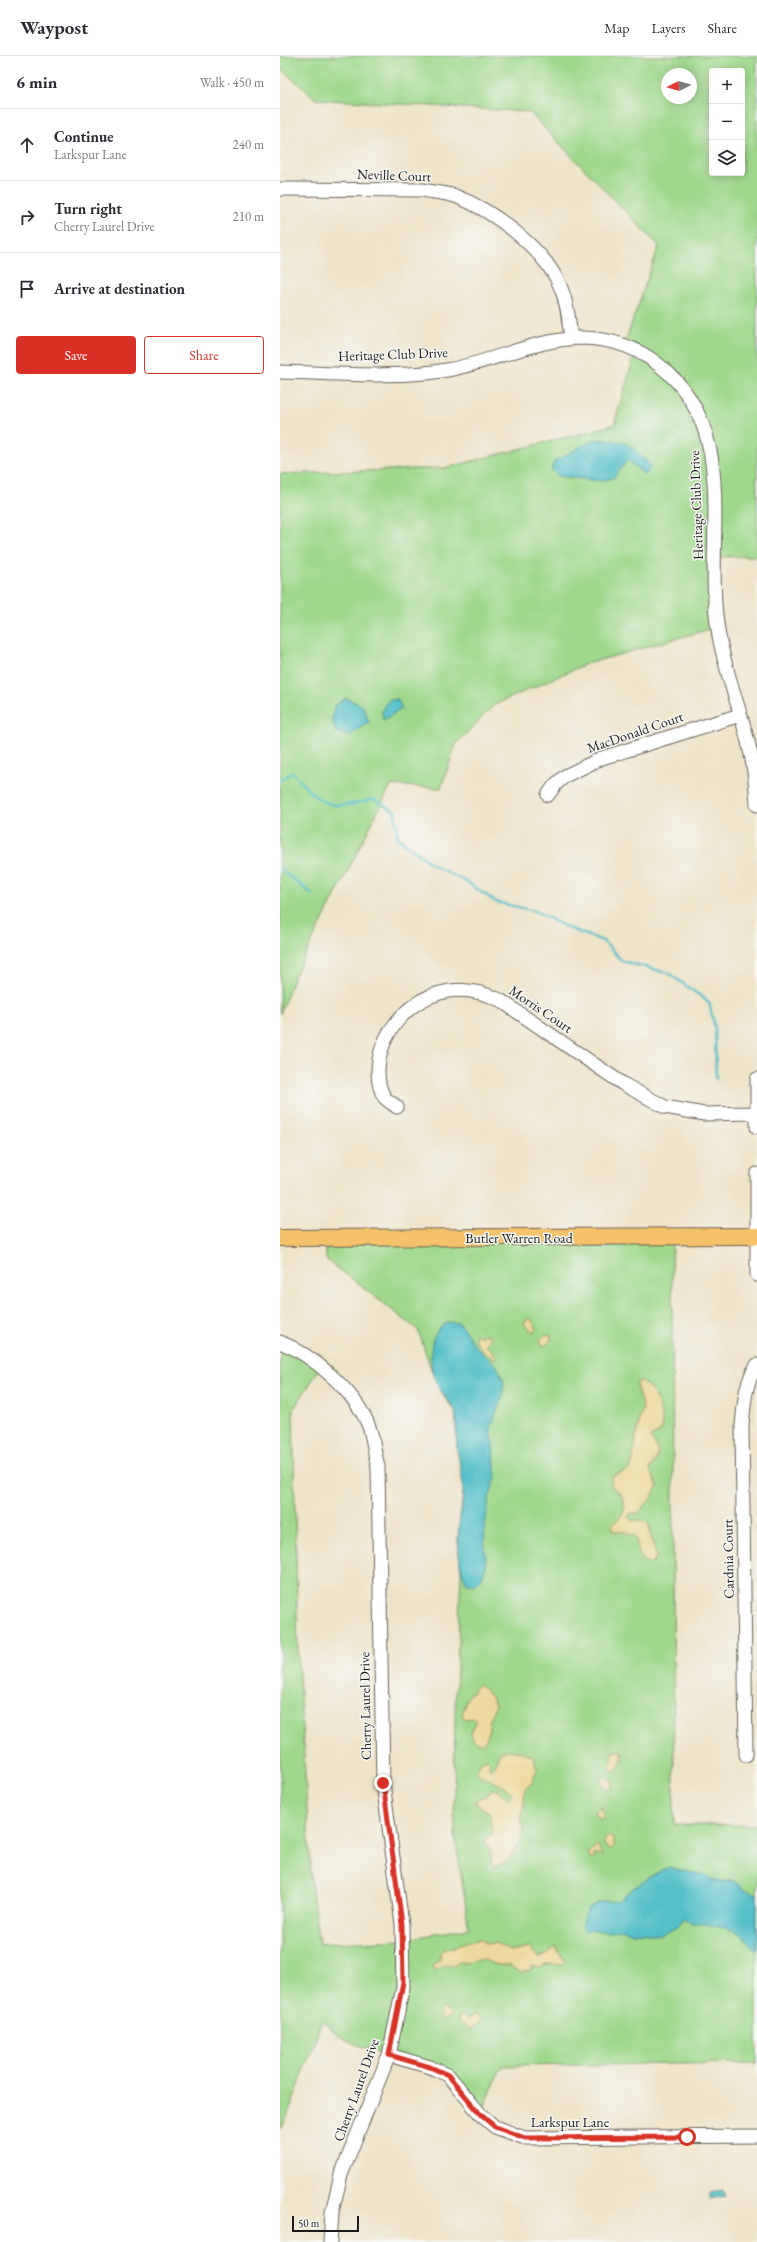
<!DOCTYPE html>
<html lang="en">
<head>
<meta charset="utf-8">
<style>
  :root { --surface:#fff; --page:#f7f7f7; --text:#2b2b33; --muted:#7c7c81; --line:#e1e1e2; --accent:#d93025 }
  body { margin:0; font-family:"EB Garamond",serif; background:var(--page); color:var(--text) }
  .controls { position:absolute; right:12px; top:12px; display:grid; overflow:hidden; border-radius:4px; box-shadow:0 2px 10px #0003 }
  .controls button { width:36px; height:36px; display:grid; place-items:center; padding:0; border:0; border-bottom:1px solid var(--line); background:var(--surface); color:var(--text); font:20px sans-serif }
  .compass { position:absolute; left:381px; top:12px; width:36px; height:36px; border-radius:50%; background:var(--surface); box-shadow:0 2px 10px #0003; rotate:265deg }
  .scale { position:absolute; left:12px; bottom:10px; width:67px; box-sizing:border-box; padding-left:4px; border:2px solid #1c1c1c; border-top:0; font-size:11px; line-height:14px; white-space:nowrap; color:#1c1c1c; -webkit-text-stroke:3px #f6f6f2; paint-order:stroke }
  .stop { position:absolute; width:12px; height:12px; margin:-9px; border:3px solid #d93025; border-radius:50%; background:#fff }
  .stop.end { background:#d93025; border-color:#fff; box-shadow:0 1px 4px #0008 }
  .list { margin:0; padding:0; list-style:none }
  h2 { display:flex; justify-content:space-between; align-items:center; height:52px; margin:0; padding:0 16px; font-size:17px }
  h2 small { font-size:13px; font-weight:400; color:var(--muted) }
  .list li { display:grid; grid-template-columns:26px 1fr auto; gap:12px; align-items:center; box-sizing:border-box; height:72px; padding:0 16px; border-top:1px solid var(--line) }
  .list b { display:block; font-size:15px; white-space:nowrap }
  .list p { margin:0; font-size:13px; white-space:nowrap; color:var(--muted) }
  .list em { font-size:13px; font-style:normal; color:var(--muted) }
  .actions { display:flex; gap:8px; padding:12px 16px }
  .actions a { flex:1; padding:9px 0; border:1px solid var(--accent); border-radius:4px; text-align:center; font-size:14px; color:var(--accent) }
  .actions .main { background:var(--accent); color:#fff }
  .icon { flex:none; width:22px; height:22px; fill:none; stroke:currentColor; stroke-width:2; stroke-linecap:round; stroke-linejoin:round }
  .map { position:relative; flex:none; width:477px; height:2186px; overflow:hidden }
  header { display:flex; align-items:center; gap:24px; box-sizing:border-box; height:56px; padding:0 20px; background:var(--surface); border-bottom:1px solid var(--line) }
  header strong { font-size:19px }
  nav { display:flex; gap:22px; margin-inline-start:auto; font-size:14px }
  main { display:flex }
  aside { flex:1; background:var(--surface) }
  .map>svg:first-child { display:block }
  .green { fill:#9fd88b; stroke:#5e7a54; fill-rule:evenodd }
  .sand { fill:#eeda9e; stroke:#857b5d }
  .water { fill:#52c0c8; stroke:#376e72 }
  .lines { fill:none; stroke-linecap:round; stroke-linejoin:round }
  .stream { stroke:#52c0c8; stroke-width:2.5 }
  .minor-casing { stroke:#666259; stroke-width:15 }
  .major-casing { stroke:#666259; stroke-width:18 }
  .minor { stroke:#fff; stroke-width:13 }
  .major { stroke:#f5c16b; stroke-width:16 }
  .route { stroke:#d93025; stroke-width:5 }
  .labels { text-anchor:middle; stroke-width:3; stroke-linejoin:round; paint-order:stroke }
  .street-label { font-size:14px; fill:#1c1c1c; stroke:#f6f6f2 }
</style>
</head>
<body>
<header>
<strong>Waypost</strong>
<nav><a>Map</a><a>Layers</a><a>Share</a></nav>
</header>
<main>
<aside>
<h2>6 min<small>Walk · 450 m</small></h2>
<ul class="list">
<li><svg class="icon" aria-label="ahead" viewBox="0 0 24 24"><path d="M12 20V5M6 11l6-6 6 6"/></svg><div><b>Continue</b><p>Larkspur Lane</p></div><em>240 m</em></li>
<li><svg class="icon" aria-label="right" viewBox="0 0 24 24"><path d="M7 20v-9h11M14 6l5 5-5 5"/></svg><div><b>Turn right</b><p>Cherry Laurel Drive</p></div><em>210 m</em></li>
<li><svg class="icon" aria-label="arrive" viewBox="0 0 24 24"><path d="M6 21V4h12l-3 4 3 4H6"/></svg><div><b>Arrive at destination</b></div></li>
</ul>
<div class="actions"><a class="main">Save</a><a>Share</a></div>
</aside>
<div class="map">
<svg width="477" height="2186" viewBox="0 0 477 2186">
  <rect width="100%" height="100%" fill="#f6f6f2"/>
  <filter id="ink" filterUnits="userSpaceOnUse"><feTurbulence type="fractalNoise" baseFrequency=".025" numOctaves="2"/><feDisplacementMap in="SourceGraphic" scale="8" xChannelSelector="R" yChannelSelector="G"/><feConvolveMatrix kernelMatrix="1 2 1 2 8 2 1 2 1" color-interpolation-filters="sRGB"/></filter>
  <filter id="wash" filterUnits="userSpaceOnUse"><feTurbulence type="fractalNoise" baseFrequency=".012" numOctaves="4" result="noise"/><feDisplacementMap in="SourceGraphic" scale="16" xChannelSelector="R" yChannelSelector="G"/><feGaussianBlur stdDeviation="0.9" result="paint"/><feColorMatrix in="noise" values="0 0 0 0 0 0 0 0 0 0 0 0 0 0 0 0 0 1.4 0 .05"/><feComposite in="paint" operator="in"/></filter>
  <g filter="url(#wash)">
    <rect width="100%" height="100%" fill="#eee4c9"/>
    <!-- green -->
    <path class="green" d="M0,0h477v500l-43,1 3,70 -131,37 -92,41 -38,39 -15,44 -50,-3 -98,194 -13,35v-540l165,-6 169,-43 22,-75 -12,-5 35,-99 -130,-134 -213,-13 -36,-31zM432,15h30v102h-30zM387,18h24v24h-24z
      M45,1181h347l2,588h83v238l-255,3 -21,49 -33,-40 -102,-34 -24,-20 -34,94 -8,13v-786l40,26 -27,42 5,248 14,235 7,51 83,-4 67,-12 -14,-93 -1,-28 1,-93 6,-141 -3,-33 6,-58 -7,-33 -2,-39 -9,-10 -11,-19 -17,-51 -92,-71z"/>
    <!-- sand -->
    <path class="sand" d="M251,1263l6,9 -4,4 -9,-8 2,-4z
      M196,1278l5,3 4,-3 4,1 1,5 -4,6 5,3 6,9 -3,1c-7,-5 -22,-15 -18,-25z
      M266,1278l5,1c1,5 -3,10 -8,11l-3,-6z
      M361,1325c15,9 25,35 19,51l-10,5c13,19 9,15 0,33l8,16 -9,15 -11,12h-7l-3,4 4,4c20,-3 16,4 20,20 1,5 4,10 4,15l-2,5 -4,2c-13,-2 -11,-16 -15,-27l-10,-4 -11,-1 -2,-5c3,-5 9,-8 11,-13 4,-9 -1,-22 -11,-25 -4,-17 8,-12 19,-20l8,-48 4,-11 -7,-24 1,-3z
      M199,1628l12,12 4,8c0,5 -4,9 -5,15 -2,9 0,32 -16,22l-3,-7 5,-16 -12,1 -2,-6 5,-15z
      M227,1694l17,2 9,4 4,13 -6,15 -6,5 -2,21 -3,5 4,15 -9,22 -7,9 -14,6 -4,-4 1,-12 -6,-11 8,-7 -3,-8 1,-8 -2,-5 -12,-7 -2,-4 10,-4 7,-8 7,2 10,8 4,-5c-2,-4 -28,-17 -35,-20l-1,-4 3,-7 6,-4 4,2 -1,7 3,1 9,-17z
      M333,1695h9c2,7 -2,17 -9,21l-3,-5z
      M325,1721l8,5 -1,5 -4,3 -5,-3 -1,-9z
      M322,1751l2,10 -4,3 -5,-8z
      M329,1780l4,1v9l-3,4 -6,-5v-5z
      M318,1789l4,11 -8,-2v4l-3,2 -3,-7z
      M200,1883l6,5 10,-1 15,9 18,-4 10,9 7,-2 10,-9 9,16 -3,3 -13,-1 -10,4 -7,-2 -1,4 -10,3 -12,-8h-12l-15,-6 -15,4 -7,-1 -9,4 -7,-1 -7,5 -4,-1 -1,-4 8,-5v-7l3,-3z
      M164,1952l8,8 -10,4 -3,-2 2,-4 -1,-3z
      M196,1959l4,3v4l-10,8 -6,-6 -6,-2 1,-6h3l5,3z"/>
    <!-- water -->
    <path class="water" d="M313,384c35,0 34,2 58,26l-6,9 -17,-15 -15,18 -12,3 -43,-5 -7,-7 4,-8z
      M66,642l17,8 6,16 -20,14 -13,-4 -4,-13 2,-13z
      M118,643l4,10 -19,11 -1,-10 6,-10z
      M170,1266l8,1 6,6 11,17 22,20 7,16 -2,16 -11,28 5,51 -7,21 -5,35 2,33 -6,14 -7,5 -6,-2c-10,-14 -10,-49 -7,-66 1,-7 3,-14 3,-21 1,-17 -4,-32 -6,-48 -1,-11 1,-27 -2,-37 -3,-8 -16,-20 -20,-31 -6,-17 -8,-53 15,-58z
      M383,1813l7,-1 36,7 8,6h20l11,9 12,4v58l-13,-16 -8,-5 -29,-7h-15l-8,-6 -6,9 -18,8 -17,-3 -10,1 -11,-4 -11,3 -27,-2 -2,-8 7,-14 10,-6 19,-1 5,-3 6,-7z
      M443,2134l2,6 -15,3v-7z"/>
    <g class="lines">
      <!-- stream -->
      <path class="stream" d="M0,724l13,-8c27,35 38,39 80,27l22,12 3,27 35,27 35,18 28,19 39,9 33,17 35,13 19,20 46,12 41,29 6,26 1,51
        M0,813l32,25"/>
    </g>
  </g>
  <g filter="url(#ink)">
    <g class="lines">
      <!-- minor casing -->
      <g class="minor-casing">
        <path id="minor" d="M0,133l142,1c11,2 22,3 33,6 38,14 91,54 106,92 7,17 8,34 10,51
          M0,316c51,1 117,7 167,-2 46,-8 90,-32 137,-32 28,1 54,10 75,27 84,66 44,174 59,265 6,40 22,77 31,116 5,20 7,39 8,59
          M268,739l7,-10 10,-9 37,-18 138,-43
          M477,1023v48
          M117,1051c-4,-3 -9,-6 -12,-9 -5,-7 -7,-18 -7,-27 1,-36 28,-69 62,-78 21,-6 40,-2 60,7l123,84 42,23 39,7 53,-1
          M477,1118v101
          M0,1286c33,13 74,49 88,82 5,12 6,28 10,42l5,317 19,141 1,63 -14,68 -48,120 -9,37 -2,30
          M466,1699l-4,-330c2,-20 3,-43 15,-60
          M109,1999l41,12 18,8 33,40 14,12 30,11 232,-2"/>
      </g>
      <!-- major casing -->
      <g class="major-casing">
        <path id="major" d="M0,1182l477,-2"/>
      </g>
      <!-- minor -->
      <use href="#minor" class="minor"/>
      <!-- major -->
      <use href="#major" class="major"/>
    </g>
  </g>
  <g class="lines" filter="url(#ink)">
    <!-- route -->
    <path class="route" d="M103,1727l19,141 1,58 -14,73 41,12 18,8 33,40 14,12 30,11 162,-1"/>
  </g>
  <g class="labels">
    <!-- street labels -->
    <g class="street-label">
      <text transform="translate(114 119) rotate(2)" y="5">Neville Court</text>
      <text transform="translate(113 298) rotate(-2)" y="5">Heritage Club Drive</text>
      <text transform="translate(416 449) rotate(-92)" y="5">Heritage Club Drive</text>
      <text transform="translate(355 676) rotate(-19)" y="5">MacDonald Court</text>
      <text transform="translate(261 953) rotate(34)" y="5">Morris Court</text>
      <text x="239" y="1187">Butler Warren Road</text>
      <text transform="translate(448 1503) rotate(-91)" y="5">Cardnia Court</text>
      <text transform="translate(85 1650) rotate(-91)" y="5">Cherry Laurel Drive</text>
      <text transform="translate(76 2034) rotate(-70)" y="5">Cherry Laurel Drive</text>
      <text x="290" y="2071">Larkspur Lane</text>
    </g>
  </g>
</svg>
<div class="controls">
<button>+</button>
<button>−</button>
<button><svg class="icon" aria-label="layers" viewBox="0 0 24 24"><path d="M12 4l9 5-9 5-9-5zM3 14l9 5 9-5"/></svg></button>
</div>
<svg class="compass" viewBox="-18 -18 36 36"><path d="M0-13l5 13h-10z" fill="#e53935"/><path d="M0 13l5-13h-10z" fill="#7c7c81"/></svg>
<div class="scale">50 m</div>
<div class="stop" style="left:407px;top:2081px"></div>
<div class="stop end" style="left:103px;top:1727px"></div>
</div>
</main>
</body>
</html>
